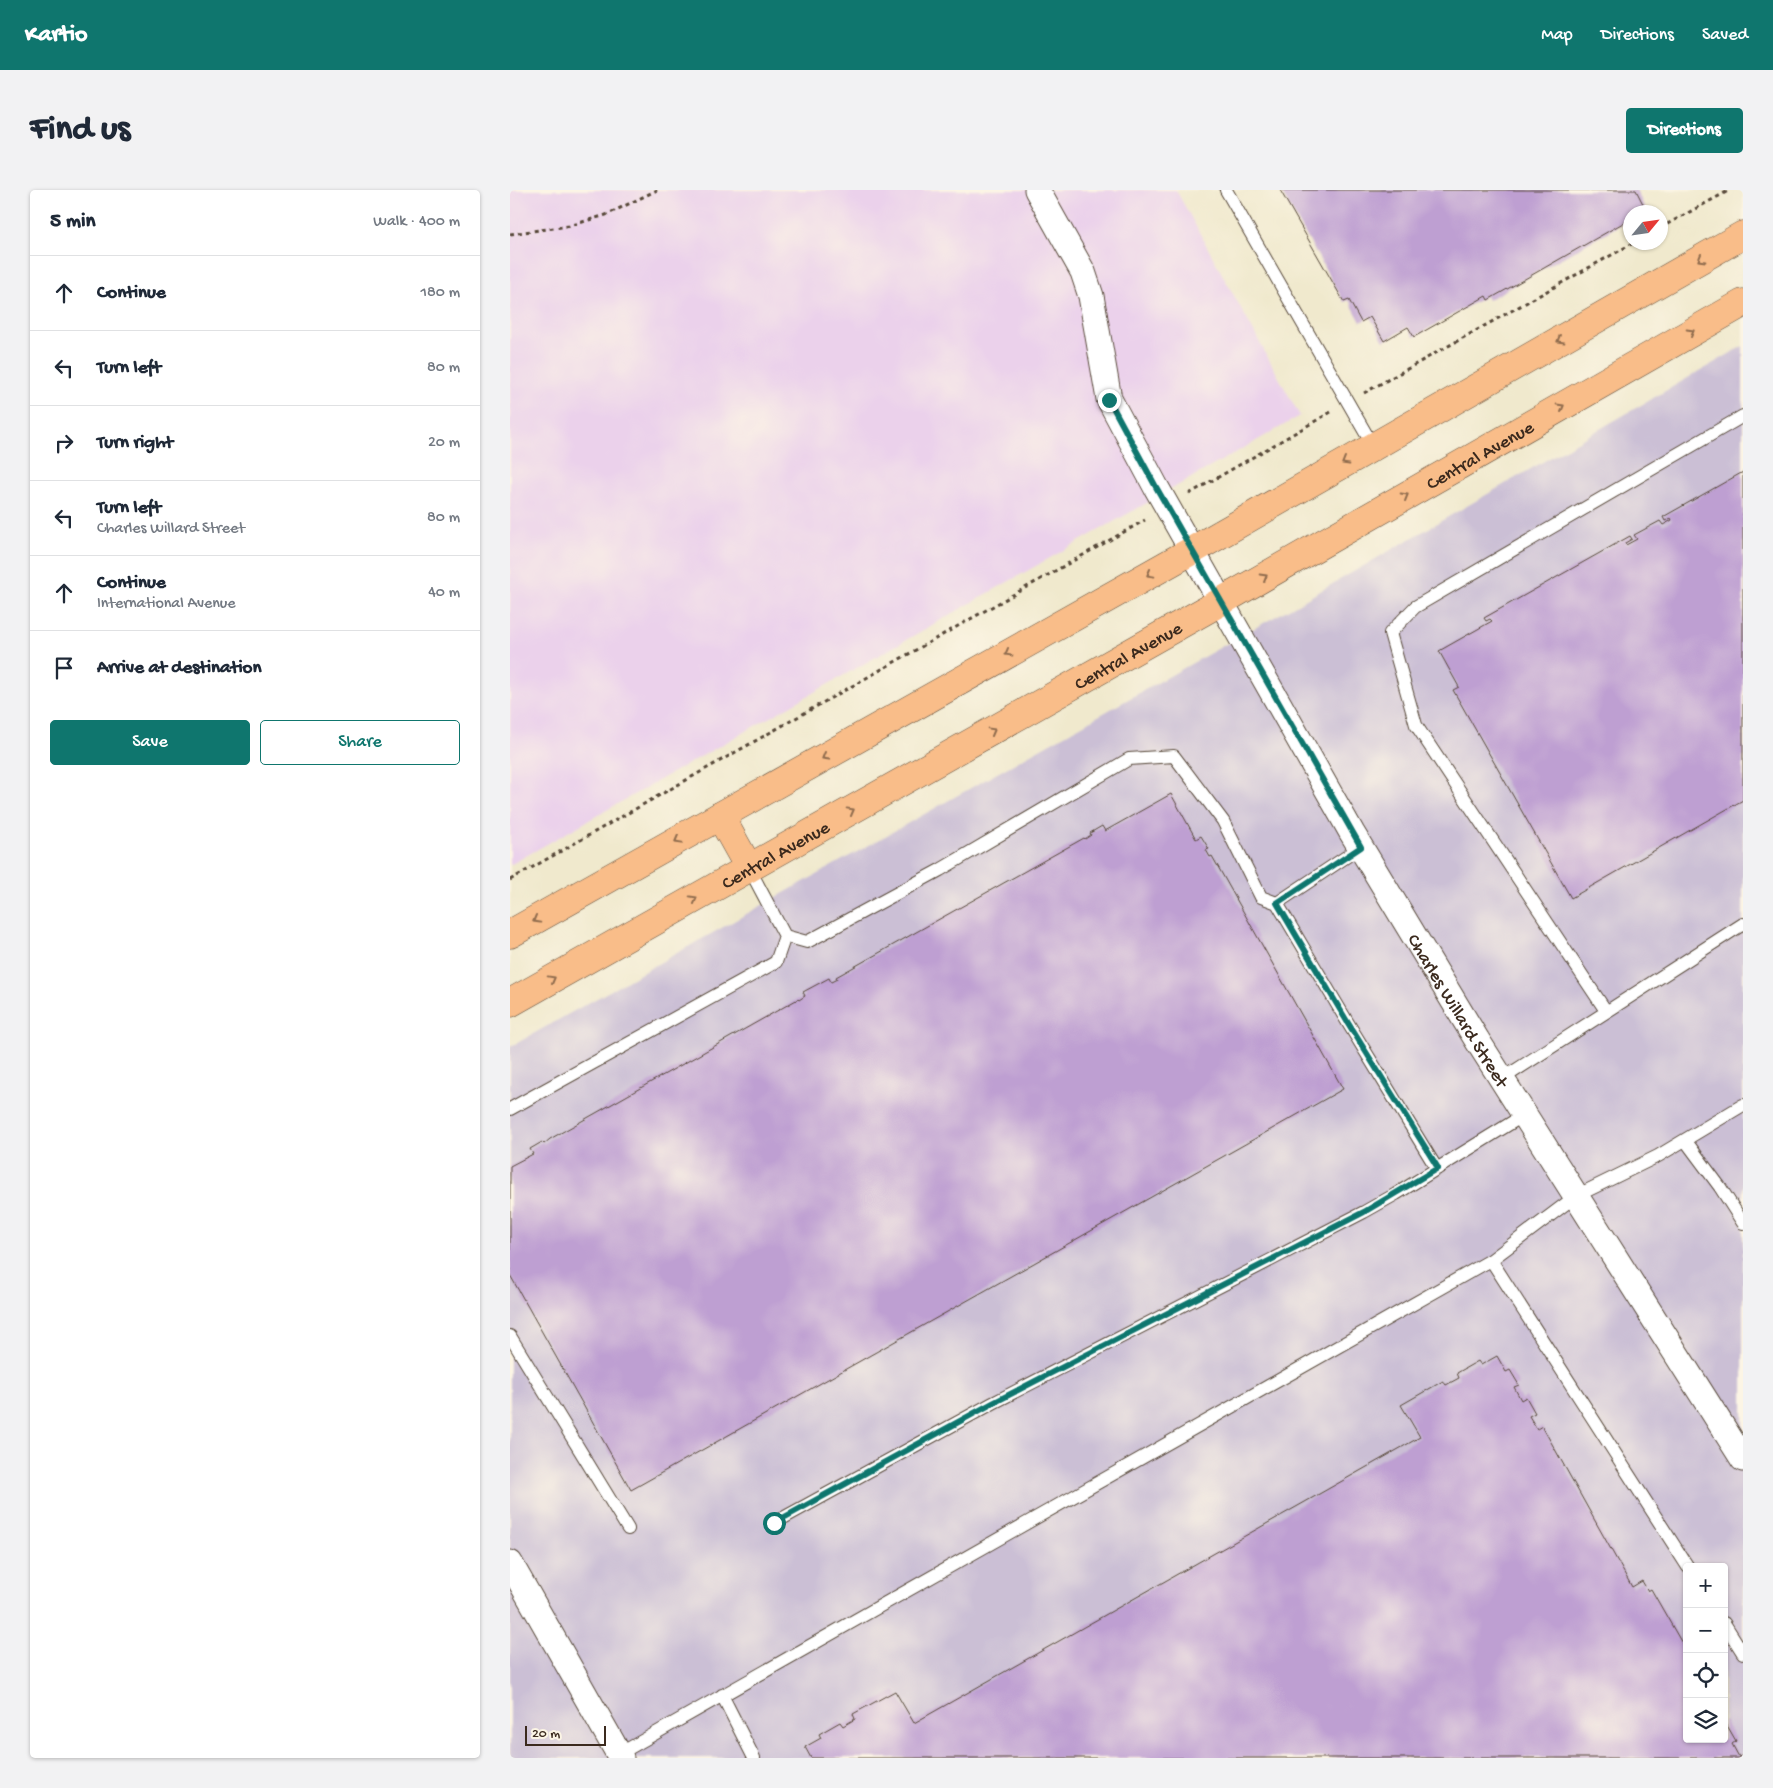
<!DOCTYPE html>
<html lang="en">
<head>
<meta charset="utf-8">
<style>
  :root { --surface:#fff; --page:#f2f2f3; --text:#1f2937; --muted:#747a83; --line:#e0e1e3; --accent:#0f766e }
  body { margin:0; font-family:"Gochi Hand",sans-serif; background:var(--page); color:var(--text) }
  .controls { position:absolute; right:15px; bottom:15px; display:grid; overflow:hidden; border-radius:5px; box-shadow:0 1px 4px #0004 }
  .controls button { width:45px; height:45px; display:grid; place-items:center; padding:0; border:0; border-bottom:1px solid var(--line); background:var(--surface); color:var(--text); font:25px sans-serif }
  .compass { position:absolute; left:1113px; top:15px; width:45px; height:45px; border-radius:50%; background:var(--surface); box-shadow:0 1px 4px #0004; rotate:61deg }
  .scale { position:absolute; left:15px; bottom:12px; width:81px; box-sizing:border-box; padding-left:5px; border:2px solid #3b2a1e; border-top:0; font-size:14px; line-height:18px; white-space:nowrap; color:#3b2a1e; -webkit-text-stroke:4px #fcf5e5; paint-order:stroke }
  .stop { position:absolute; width:15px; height:15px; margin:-11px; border:4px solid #0f766e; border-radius:50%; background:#fff }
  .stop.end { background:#0f766e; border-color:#fff; box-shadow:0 1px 5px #0008 }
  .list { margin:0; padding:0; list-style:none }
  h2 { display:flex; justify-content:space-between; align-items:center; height:65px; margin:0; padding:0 20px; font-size:21px }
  h2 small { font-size:16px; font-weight:400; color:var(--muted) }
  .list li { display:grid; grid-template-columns:32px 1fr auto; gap:15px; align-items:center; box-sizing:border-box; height:75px; padding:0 20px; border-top:1px solid var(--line) }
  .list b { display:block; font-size:19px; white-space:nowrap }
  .list p { margin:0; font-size:16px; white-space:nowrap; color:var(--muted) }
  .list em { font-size:16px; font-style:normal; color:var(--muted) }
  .actions { display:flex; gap:10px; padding:15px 20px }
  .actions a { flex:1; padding:11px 0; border:1px solid var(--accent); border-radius:5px; text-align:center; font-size:18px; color:var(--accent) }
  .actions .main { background:var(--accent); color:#fff }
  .icon { flex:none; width:28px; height:28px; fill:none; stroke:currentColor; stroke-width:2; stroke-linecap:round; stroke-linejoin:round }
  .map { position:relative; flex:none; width:1233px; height:1568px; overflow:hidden; border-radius:5px }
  header { display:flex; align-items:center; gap:30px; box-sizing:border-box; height:70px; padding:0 25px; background:var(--accent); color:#fff }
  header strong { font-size:24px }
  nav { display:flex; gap:28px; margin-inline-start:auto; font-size:18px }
  .intro { display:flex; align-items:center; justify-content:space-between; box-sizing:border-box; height:120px; padding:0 30px }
  h1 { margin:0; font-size:35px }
  .button { padding:12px 22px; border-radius:5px; background:var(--accent); color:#fff; font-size:18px; font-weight:700 }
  main { display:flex; gap:30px; padding:0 30px }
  aside { flex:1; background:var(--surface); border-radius:5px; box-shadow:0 1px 4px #0004 }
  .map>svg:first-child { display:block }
  .built { fill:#ebd1eb }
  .industrial { fill:#cbbfd5; fill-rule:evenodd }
  .building { fill:#be9fd2 }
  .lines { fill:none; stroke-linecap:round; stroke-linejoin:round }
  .service-casing { stroke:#564738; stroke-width:14 }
  .minor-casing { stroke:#564738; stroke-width:27 }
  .primary-casing { stroke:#564738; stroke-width:29 }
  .path { stroke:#564738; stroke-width:3; stroke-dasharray:4 4; stroke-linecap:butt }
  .service { stroke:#fff; stroke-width:12 }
  .minor { stroke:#fff; stroke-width:25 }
  .primary { stroke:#f9bd89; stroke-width:28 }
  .oneway { stroke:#906c4e }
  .route { stroke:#0f766e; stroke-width:6 }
  .labels { text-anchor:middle; stroke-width:4.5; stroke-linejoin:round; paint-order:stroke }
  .street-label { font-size:19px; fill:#3b2a1e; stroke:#fcf5e5 }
</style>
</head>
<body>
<header>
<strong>Kartio</strong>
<nav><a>Map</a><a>Directions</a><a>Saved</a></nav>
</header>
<div class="intro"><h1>Find us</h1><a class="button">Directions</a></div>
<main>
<aside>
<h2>5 min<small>Walk · 400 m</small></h2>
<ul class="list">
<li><svg class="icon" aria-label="ahead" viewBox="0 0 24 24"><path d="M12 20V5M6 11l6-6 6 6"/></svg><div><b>Continue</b></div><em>180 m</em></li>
<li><svg class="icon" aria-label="left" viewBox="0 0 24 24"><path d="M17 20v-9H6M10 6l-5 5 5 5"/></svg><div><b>Turn left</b></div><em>80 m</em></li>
<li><svg class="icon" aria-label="right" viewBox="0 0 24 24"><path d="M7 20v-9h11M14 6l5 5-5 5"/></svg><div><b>Turn right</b></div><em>20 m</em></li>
<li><svg class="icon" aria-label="left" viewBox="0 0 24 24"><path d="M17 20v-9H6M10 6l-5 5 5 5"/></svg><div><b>Turn left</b><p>Charles Willard Street</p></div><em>80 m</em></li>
<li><svg class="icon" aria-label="ahead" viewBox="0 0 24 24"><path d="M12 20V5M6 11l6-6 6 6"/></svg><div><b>Continue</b><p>International Avenue</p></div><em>40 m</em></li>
<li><svg class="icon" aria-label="arrive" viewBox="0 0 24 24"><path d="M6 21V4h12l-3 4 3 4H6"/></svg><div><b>Arrive at destination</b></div></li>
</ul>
<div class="actions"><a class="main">Save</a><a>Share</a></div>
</aside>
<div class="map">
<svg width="1233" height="1568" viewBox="0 0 1233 1568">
  <rect width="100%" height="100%" fill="#fcf5e5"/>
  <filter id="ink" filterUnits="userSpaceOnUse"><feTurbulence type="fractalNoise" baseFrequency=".02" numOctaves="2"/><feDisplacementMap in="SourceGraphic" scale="10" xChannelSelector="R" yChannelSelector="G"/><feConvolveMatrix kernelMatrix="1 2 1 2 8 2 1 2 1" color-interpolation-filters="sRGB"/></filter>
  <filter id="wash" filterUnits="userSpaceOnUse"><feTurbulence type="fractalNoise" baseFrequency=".0096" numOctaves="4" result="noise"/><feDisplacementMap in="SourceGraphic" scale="20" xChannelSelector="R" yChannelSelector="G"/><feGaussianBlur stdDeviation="1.12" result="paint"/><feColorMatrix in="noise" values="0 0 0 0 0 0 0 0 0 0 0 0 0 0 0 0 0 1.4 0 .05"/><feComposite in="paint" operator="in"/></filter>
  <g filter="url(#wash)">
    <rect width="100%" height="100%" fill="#f0e9cd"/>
    <!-- built -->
    <path class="built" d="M0,0h666l124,226 -790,449z"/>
    <!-- industrial -->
    <path class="industrial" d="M1233,156v1412h-1233v-711l793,-446zM1177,1377h37v172h-37z"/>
    <g id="blocks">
      <!-- building -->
      <path class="building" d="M770,0h356l10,20 -3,2h-13v7l-142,81 -2,-4 -72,41 -6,-10 -24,14 -14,-24 -9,5 -12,-22 -5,2z
        M1233,282v328l-172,98 -118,-208 6,-3 -20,-36 53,-30 -2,-2 -4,2 -2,-3 146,-82 2,3 -7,4 1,2 11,-6 -3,-4 26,-14 3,4 9,-5 -1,-2 -6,3 -2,-4z
        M661,604l25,45 5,-3 8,13 -3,1 4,7 2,-1 131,233 -712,401 -121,-215v-109l23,-12 -3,-5 12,-7 2,2 6,-5 248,-140 1,1 6,-4 -2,-4 26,-14 2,4 6,-3 -1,-2 248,-139 1,1 6,-4 -1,-2 12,-7 3,5z
        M987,1166l9,16 4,-2 9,15 -5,2 7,13 5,-3 9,16 -6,3 8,13 5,-3 90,161 10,-6 6,10 3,-2 36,63v87h37v-19l12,21 -4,3 7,13 4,-2v3h-932l-6,-11 16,-9 -2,-4 21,-12 3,4 12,-7 -2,-5 42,-23 19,32 506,-286 -19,-32 42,-24 3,4 13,-7 -2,-5 21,-12 3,4z"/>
    </g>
  </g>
  <g filter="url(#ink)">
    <use href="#blocks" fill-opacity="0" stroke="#564738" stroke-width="1"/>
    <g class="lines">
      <!-- service casing -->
      <g class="service-casing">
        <path id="service" d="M716,0l147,256
          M239,678l36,68 22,6 133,-72 189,-111 45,-3 49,65 38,76 16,6 84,-56
          M767,713l71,120 89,146
          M1096,821l-190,-286 -26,-92 25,-26 328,-191
          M992,889l241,-155
          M0,919l266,-147 9,-26
          M1175,950l35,47 23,36
          M0,1146l118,193
          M264,1333l219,-120 371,-191 32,-18 128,-79
          M1178,1377l-197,-307 85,-64 82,-40 85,-51
          M1214,1433l19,30
          M212,1505l32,63
          M109,1564l872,-494"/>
      </g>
      <!-- minor casing -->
      <g class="minor-casing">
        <g id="minor">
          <path id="s1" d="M527,0l46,82 8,24 18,103 47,88 196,346 125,207 266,419"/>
          <path d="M0,1373l111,195"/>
        </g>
      </g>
      <!-- primary casing -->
      <g class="primary-casing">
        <g id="primary">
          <path d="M210,626l29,52"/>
          <path d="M0,744l683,-384 550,-315"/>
          <path id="s2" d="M0,813l712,-402 521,-298"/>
        </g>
      </g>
      <!-- path -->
      <path class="path" d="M1150,38l70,-38
        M0,44l59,-8 37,-11 51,-25
        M854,203l271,-151
        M679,304l142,-82
        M0,690l635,-360"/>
      <!-- service -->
      <use href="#service" class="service"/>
      <!-- minor -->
      <use href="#minor" class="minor"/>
      <!-- primary -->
      <use href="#primary" class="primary"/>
    </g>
    <!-- one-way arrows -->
    <defs><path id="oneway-chevron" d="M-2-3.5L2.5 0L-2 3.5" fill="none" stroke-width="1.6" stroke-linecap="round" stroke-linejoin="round" transform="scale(1.25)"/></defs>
    <g class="oneway">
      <use href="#oneway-chevron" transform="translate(1191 69) rotate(150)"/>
      <use href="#oneway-chevron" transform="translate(1181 142) rotate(-30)"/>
      <use href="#oneway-chevron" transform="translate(1050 150) rotate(150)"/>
      <use href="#oneway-chevron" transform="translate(1051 217) rotate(-30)"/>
      <use href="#oneway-chevron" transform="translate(835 272) rotate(150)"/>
      <use href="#oneway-chevron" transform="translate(895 306) rotate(-30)"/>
      <use href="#oneway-chevron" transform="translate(640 384) rotate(151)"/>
      <use href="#oneway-chevron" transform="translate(754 387) rotate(-30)"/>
      <use href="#oneway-chevron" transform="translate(498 463) rotate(151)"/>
      <use href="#oneway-chevron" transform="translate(482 541) rotate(-29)"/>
      <use href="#oneway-chevron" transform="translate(315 567) rotate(150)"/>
      <use href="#oneway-chevron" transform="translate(341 621) rotate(-29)"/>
      <use href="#oneway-chevron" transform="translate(168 650) rotate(151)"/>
      <use href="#oneway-chevron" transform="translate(184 709) rotate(-29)"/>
      <use href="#oneway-chevron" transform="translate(26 730) rotate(151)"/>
      <use href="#oneway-chevron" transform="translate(42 789) rotate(-29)"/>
    </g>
  </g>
  <g class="lines" filter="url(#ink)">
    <!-- route -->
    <path class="route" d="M264,1333l219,-120 371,-191 74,-44 -90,-145 -71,-120 84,-56 -205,-360 -47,-87"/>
  </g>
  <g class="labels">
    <!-- street labels -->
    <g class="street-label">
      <text dy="7" stroke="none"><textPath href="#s2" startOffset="1114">Central Avenue</textPath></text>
      <text dy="7" stroke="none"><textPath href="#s2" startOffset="709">Central Avenue</textPath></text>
      <text dy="7" stroke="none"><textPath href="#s2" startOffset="304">Central Avenue</textPath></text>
      <text dy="7" stroke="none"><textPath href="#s1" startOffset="928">Charles Willard Street</textPath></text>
    </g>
  </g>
</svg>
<div class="controls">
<button>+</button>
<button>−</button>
<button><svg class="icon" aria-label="locate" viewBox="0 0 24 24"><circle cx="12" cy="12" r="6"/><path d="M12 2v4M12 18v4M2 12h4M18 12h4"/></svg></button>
<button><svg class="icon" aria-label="layers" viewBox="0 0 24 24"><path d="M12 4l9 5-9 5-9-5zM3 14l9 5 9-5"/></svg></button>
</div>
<svg class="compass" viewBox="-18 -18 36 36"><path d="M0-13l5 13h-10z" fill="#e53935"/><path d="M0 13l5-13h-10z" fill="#747a83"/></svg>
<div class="scale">20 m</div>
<div class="stop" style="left:264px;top:1333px"></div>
<div class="stop end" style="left:599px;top:210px"></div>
</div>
</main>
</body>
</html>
